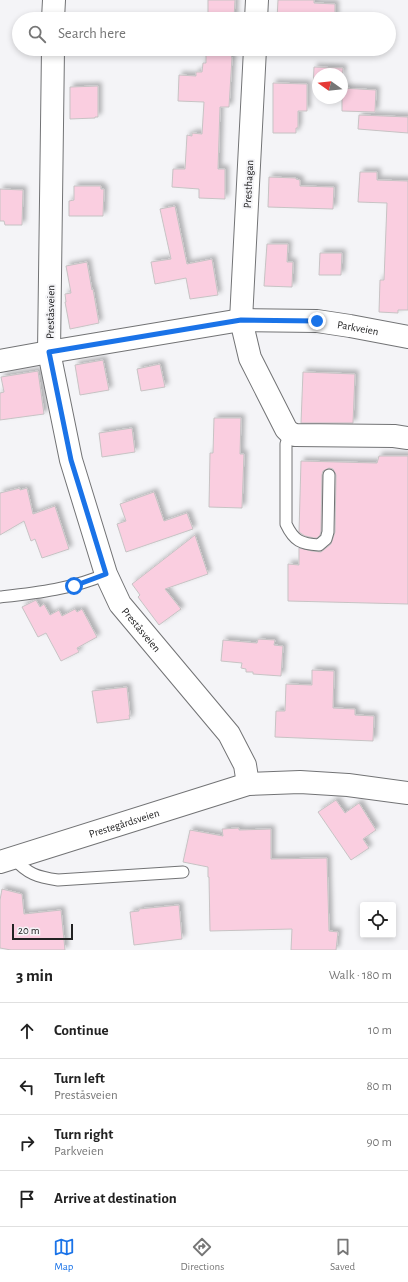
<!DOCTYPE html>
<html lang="en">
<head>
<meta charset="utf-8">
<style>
  :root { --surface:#fff; --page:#f6f6f6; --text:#222; --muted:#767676; --line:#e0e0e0; --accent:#1a73e8 }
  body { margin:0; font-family:"Alegreya Sans",sans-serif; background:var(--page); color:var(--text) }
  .controls { position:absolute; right:12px; bottom:12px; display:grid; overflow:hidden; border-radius:4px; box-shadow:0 2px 6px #0003 }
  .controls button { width:36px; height:36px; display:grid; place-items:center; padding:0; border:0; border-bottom:1px solid var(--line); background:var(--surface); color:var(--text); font:20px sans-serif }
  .compass { position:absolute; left:312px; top:68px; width:36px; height:36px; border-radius:50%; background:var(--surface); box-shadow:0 2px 6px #0003; rotate:285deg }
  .scale { position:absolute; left:12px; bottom:10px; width:61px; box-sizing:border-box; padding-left:4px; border:2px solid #222223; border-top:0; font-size:11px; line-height:14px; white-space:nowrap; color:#222223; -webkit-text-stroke:3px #f4f4f7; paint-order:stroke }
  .stop { position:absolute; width:12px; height:12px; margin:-9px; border:3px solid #1a73e8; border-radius:50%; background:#fff }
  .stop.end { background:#1a73e8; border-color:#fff; box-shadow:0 1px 4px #0008 }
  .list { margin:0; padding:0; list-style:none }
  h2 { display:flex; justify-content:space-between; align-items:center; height:52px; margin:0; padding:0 16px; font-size:17px }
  h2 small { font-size:13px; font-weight:400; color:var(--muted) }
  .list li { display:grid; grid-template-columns:26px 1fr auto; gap:12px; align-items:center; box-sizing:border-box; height:56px; padding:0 16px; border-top:1px solid var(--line) }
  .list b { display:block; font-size:15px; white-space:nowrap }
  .list p { margin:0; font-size:13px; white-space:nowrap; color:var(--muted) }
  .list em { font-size:13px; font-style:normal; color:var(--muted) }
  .icon { flex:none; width:22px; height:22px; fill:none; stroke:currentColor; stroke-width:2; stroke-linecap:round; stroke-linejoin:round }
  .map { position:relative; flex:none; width:408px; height:950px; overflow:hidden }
  .search { position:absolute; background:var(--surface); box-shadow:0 2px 6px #0003; left:12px; right:12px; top:12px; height:44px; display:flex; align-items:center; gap:10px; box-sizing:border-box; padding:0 14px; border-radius:22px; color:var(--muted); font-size:15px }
  .sheet { height:276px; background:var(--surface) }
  nav { display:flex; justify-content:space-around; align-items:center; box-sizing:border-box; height:56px; border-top:1px solid var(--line); background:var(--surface); font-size:11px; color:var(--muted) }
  nav a { display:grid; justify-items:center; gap:2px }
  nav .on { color:var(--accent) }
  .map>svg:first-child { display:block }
  .building { fill:#facee0; stroke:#c7c3c4; filter:url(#shadow) }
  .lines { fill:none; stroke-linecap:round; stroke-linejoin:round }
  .lane-casing { stroke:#727375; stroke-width:13 }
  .street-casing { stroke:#727375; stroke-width:24 }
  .lane { stroke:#fff; stroke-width:11 }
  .street { stroke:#fff; stroke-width:22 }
  .route { stroke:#1a73e8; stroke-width:5 }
  .labels { text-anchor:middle; stroke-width:4; stroke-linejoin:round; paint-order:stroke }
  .street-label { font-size:11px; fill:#222223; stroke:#f4f4f7 }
</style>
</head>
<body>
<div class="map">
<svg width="408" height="950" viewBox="0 0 408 950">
  <defs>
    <filter id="shadow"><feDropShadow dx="3.5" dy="-3.5" stdDeviation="2" flood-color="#0004"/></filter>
  </defs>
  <rect width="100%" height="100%" fill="#f4f4f7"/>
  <!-- building -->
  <path class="building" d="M208,0h27l-1,19h-26z
    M278,0h36v3l21,1v15h-58z
    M206,54l25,1 1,3 -3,49h-9l-2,62h7v30l-26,-1v-9l-27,-2 1,-18h12l2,-34 5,1v-3l10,1 2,-32 -26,-1 1,-26 17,1v-4h6l1,-9h3z
    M314,67l29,1 -1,17v-11h-24v15h-5z
    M273,83l34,1v27h-9v17h-2v5h-23z
    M98,86v31h-3v1l-25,1v-32z
    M342,88l34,2 -1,22 -33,-1z
    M359,115l49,2v16l-50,-4z
    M360,172h17v8l31,1v129h-10v3l-19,-1 1,-32h4l3,-77 -29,-1z
    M269,177l27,1v1l4,1v6l34,1 -1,22 -65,-2z
    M74,186h27v3h3l-1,27h-34v-15l5,-1z
    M0,189l23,1 -1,35h-17l-1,-4h-4z
    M175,206l12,58 25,-5 6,36 -28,4 -4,-21 -31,6 -4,-22 20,-3 -11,-50z
    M267,244h21l-1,18h6l-1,25 -28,-1z
    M320,253h22l-1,22h-22z
    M87,262l5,28 1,-1 6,34 -29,6 -5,-27h1l-1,-8 6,-1 -5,-27z
    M103,360l6,30 -29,5 -5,-30z
    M160,364l5,23 -24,4 -4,-22z
    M38,371l6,43 -44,6v-27l4,-1 -3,-15z
    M303,372l52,2 -2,49h-52z
    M214,418h27l-1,36h4l-2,54 -33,-1 1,-54h3z
    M132,428l3,24 -33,5 -3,-24z
    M379,456h29v148l-120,-3v-37l11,1v-17l13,3 9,1 10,-8 4,-12 1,-57 -3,-6 -4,-1 -6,3 -1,4 -1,56 -1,4 -3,3h-3l-9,-2 -6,-4 2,-71 76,2z
    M20,488v2l7,-2 6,26 22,-8 14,43 -27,9 -7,-19 -4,2 -7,-20 -24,14v-42z
    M154,492l10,29 23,-8 6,16 -67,23 -9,-28 9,-3 -6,-17z
    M195,535l13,39 -43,15 16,20 -22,16 -21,-28 2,-2 -8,-11z
    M36,600l4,7 4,-3 6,11 9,-5 3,6 13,-7 2,3 5,-3 15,28 -20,11 2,4 -18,9 -15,-28 -8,4 -16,-30z
    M258,639l17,1 -1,5 9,1 -2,30 -28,-2v-2h-7v-3l-5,-1 1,-5 -21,-2 2,-21 34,3z
    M312,670l22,1 -1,37 22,1v6l19,1 -1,25 -98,-4 1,-26h9l1,-27 26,1z
    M127,687l3,28h-1l1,4 -33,4 -5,-32z
    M336,800l9,13 14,-10 17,27 -13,9 6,9 -18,12 -33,-48z
    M239,828v2l32,-1v30l56,-1 2,73 9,1 -2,18h-45l1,-21 -82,2 -1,-54h-1v-10l-25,-5 7,-32 33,6 -1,-7z
    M2,889l20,5 2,20 37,-4 4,40h-54l-11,-2v-48z
    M179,905l3,34 -48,6 -4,-33 9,-1v-2z"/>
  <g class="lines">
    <!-- lane casing -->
    <g class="lane-casing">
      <path id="lane" d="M290,433l-4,11v80c8,17 15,20 33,21l7,-6 2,-7 1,-57
        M0,597c35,-4 73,-8 106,-23
        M13,858c15,16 24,19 45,22l125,-8"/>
    </g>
    <!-- street casing -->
    <g class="street-casing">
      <g id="street">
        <path d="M53,19l1,-19"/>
        <path d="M256,19l1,-19"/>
        <path id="s1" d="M53,49l-4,303 22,108 35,114 14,30 109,130 16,31 3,19"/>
        <path d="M255,49l-14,271 9,38 36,71 4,4 5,2 99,1 14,2"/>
        <path id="s2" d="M0,361l49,-9 192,-32 76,1 33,5 58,11"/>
        <path id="s3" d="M0,862l248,-78 52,-2 48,3 60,8"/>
      </g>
    </g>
    <!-- lane -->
    <use href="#lane" class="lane"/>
    <!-- street -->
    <use href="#street" class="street"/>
  </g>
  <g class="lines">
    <!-- route -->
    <path class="route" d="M74,586l32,-12 -35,-114 -22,-108 192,-32 76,1"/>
  </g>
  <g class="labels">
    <!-- street labels -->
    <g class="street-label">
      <text transform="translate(248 184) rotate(-87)" y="4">Presthagan</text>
      <text transform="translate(50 312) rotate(-89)" y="4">Preståsveien</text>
      <text dy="4" stroke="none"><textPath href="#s2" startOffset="362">Parkveien</textPath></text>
      <text dy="4" stroke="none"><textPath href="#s1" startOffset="599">Preståsveien</textPath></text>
      <text dy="4" stroke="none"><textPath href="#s3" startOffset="130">Prestegårdsveien</textPath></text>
    </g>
  </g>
</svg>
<div class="controls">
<button><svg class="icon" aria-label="locate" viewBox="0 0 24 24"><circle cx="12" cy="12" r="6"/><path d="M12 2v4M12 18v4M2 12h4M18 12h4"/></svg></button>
</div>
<svg class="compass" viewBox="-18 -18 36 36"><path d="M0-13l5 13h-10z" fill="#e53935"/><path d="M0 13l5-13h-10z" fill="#767676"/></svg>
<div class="scale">20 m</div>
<div class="stop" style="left:74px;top:586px"></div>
<div class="stop end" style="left:317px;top:321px"></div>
<div class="search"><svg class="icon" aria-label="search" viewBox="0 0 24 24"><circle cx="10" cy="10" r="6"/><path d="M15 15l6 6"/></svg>Search here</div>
</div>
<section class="sheet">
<h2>3 min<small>Walk · 180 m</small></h2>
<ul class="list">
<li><svg class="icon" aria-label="ahead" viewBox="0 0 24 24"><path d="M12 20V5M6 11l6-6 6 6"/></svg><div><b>Continue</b></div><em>10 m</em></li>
<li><svg class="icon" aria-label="left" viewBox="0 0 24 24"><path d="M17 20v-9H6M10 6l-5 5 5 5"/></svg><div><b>Turn left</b><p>Preståsveien</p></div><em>80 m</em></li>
<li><svg class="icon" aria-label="right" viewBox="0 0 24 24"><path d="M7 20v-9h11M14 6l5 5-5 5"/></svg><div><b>Turn right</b><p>Parkveien</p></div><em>90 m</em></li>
<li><svg class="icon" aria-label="arrive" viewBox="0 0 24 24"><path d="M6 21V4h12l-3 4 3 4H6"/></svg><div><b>Arrive at destination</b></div></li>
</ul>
</section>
<nav>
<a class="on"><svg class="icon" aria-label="map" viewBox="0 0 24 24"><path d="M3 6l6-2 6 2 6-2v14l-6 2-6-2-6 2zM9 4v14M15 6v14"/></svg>Map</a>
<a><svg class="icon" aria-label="directions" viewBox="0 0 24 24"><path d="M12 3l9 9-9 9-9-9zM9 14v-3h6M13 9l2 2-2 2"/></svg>Directions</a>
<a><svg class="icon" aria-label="saved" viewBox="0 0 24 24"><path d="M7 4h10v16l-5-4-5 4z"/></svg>Saved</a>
</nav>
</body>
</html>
